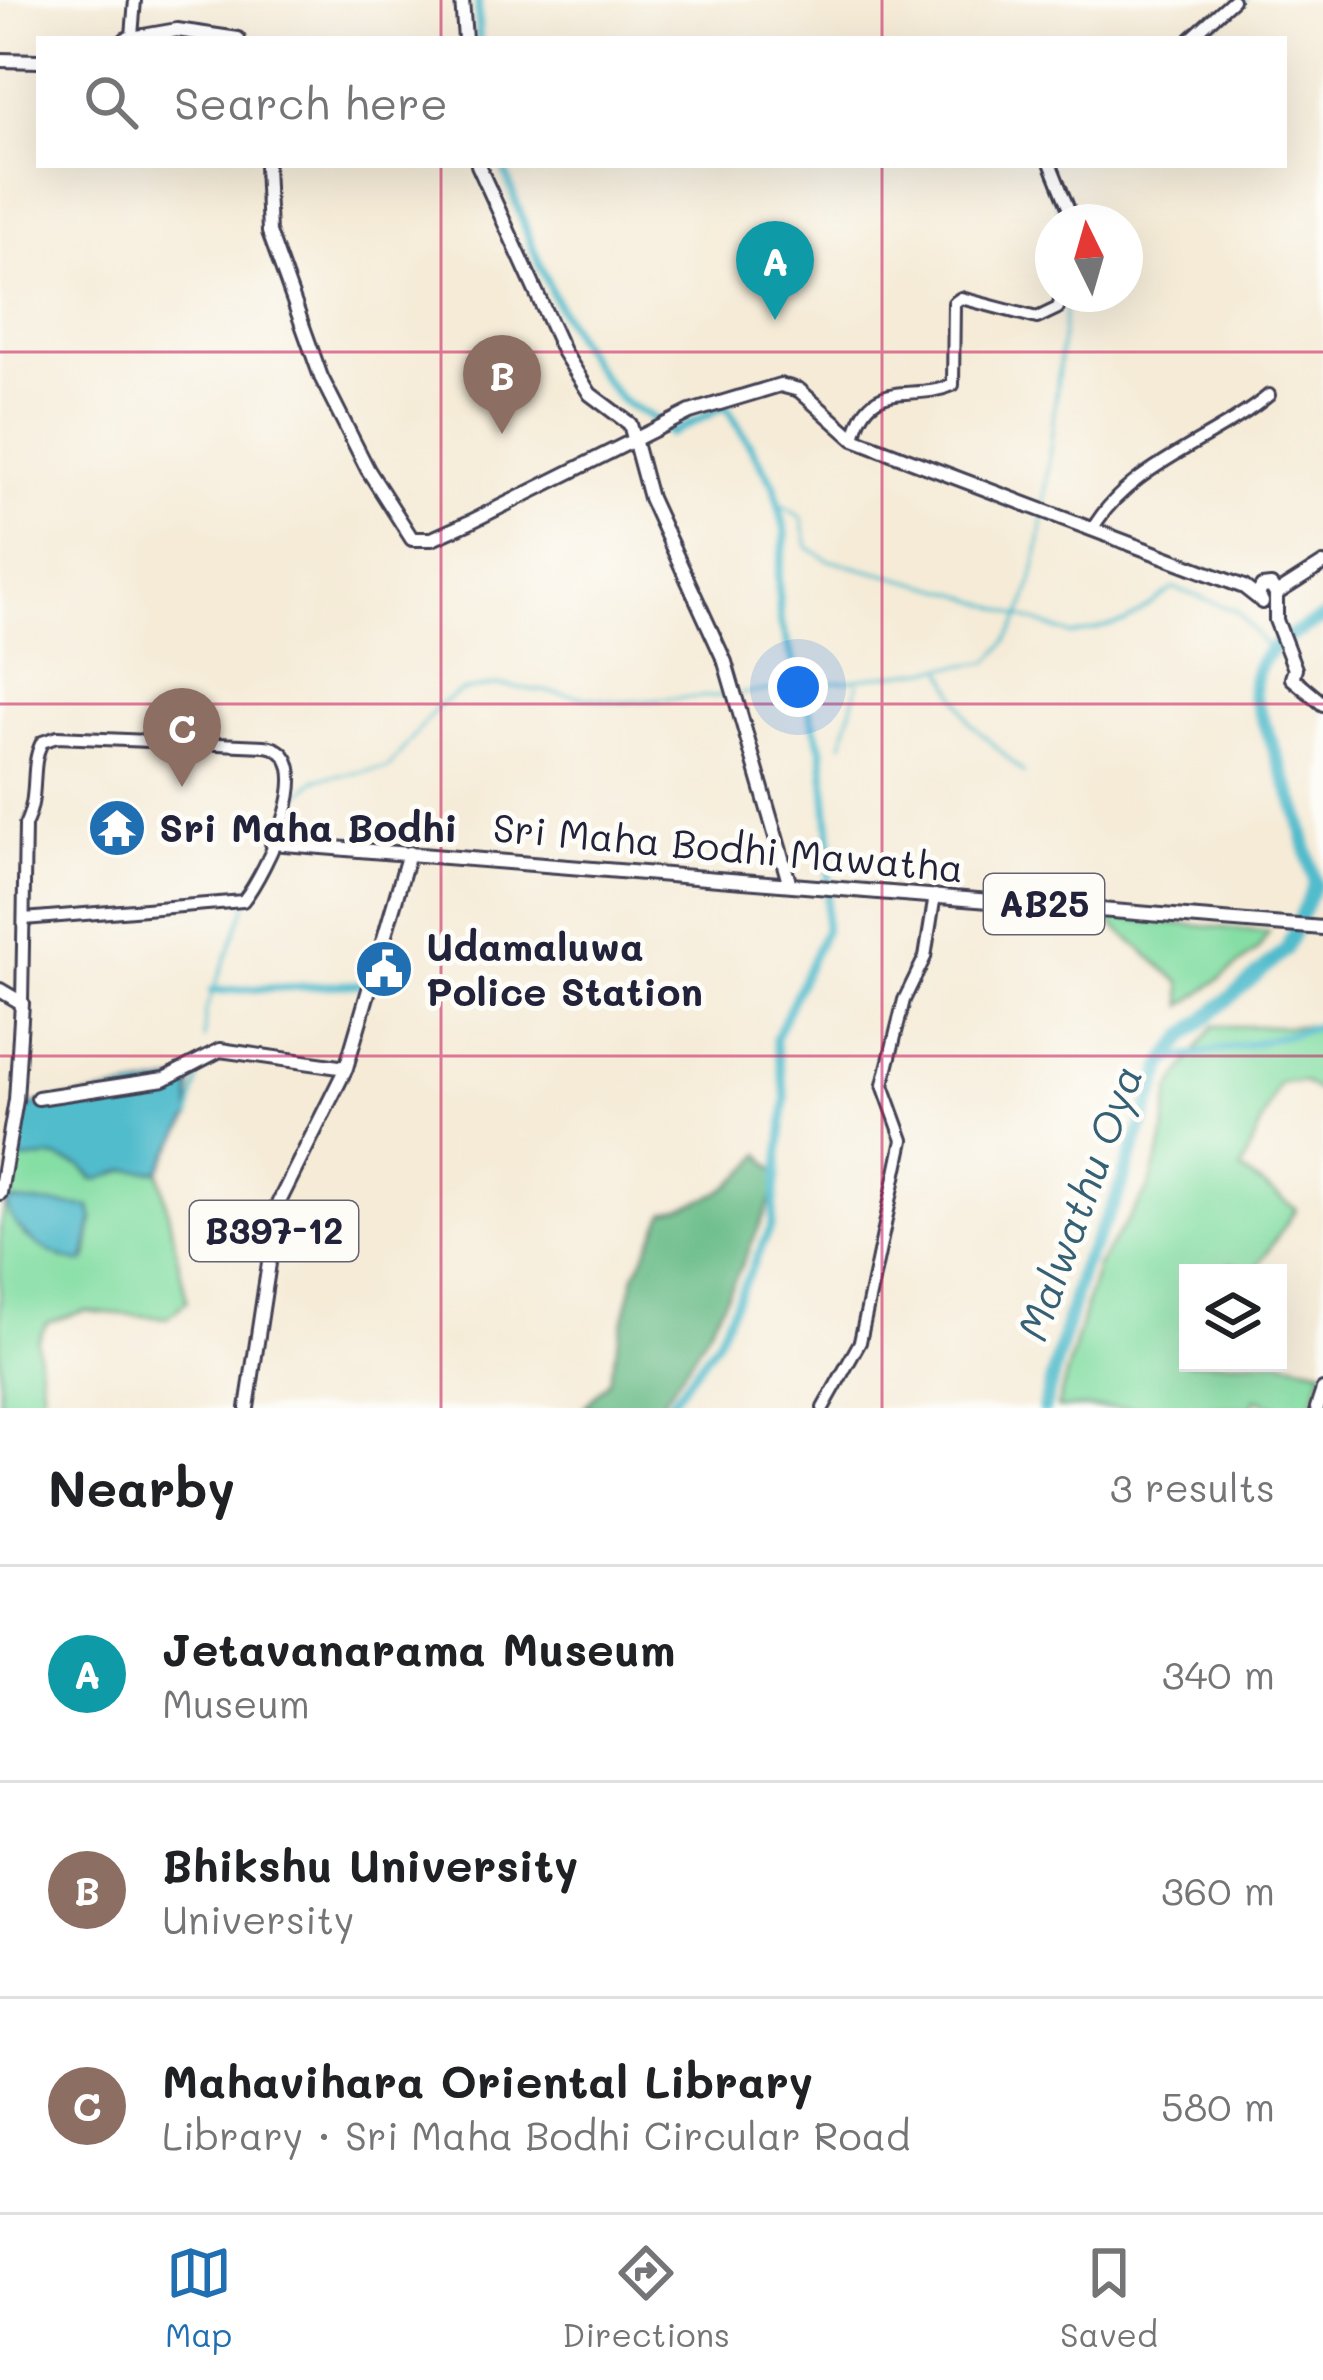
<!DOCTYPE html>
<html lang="en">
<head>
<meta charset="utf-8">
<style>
  :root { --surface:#fff; --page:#f2f2f2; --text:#202124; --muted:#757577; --line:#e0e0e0; --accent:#1f6fb2 }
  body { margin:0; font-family:Mali,sans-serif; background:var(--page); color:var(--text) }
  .controls { position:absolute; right:36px; bottom:36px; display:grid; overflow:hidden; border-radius:0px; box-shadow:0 12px 48px #0002 }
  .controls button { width:108px; height:108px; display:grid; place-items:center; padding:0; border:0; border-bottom:3px solid var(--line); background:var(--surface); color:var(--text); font:60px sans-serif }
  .compass { position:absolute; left:1035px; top:204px; width:108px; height:108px; border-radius:50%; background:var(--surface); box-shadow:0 12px 48px #0002; rotate:355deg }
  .you { position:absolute; left:798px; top:687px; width:42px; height:42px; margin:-30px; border:9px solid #fff; border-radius:50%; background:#1a73e8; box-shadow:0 0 0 18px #1a73e833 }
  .badge { display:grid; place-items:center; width:78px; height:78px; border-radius:50%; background:var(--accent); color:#fff; font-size:39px; font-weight:700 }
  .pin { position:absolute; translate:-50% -99px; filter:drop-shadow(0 3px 6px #0008) }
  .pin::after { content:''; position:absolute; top:63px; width:42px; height:36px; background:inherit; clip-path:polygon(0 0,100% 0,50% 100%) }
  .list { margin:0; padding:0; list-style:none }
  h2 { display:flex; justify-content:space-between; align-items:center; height:156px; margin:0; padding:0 48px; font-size:51px }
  h2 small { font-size:39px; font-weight:400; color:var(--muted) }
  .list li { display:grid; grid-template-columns:78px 1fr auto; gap:36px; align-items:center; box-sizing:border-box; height:216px; padding:0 48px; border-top:3px solid var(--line) }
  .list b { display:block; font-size:45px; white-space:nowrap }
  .list p { margin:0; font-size:39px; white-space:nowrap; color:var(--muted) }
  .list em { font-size:39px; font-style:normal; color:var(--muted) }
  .icon { flex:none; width:66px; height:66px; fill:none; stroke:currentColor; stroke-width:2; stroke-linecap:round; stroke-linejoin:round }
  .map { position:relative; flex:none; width:1323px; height:1408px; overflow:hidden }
  .search { position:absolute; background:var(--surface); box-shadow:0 12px 48px #0002; left:36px; right:36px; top:36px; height:132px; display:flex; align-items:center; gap:30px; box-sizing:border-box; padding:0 42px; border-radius:0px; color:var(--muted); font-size:45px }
  .sheet { height:804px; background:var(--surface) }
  nav { display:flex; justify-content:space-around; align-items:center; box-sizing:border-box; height:168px; border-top:3px solid var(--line); background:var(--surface); font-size:33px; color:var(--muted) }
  nav a { display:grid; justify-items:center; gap:6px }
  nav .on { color:var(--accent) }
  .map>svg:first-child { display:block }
  .green { fill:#85dea4; stroke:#548070; stroke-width:3; fill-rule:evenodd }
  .forest { fill:#6cbd8a; stroke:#477062; stroke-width:3 }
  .water { fill:#51bccc; stroke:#3a6f84; stroke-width:3 }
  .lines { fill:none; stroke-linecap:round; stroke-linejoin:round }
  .stream { stroke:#51bccc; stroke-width:3 }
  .canal { stroke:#51bccc; stroke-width:8 }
  .river { stroke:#51bccc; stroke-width:14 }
  .minor-casing { stroke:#424052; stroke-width:16 }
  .major-casing { stroke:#424052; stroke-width:18 }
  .minor { stroke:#fff; stroke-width:10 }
  .major { stroke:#fff; stroke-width:12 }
  .grid { fill:none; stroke:#c2185b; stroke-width:3; stroke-opacity:0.55 }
  .labels { text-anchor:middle; stroke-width:10; stroke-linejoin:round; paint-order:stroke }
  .shield { fill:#fdfcf7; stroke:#646373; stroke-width:3 }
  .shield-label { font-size:36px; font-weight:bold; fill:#22223b }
  .poi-label { font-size:39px; font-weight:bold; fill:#22223b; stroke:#fdfcf7; text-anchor:start }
  .street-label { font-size:39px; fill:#22223b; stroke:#fdfcf7 }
  .water-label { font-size:42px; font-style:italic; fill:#356075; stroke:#fdfcf7 }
</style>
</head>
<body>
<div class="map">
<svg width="1323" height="1408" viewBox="0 0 1323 1408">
  <rect width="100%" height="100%" fill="#fdfcf7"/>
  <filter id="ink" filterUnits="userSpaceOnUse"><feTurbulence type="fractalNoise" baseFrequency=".00833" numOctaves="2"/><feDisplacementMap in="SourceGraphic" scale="24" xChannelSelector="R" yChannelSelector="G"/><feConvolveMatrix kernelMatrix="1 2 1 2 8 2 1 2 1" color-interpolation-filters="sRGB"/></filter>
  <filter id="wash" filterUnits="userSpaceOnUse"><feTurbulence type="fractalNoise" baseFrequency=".004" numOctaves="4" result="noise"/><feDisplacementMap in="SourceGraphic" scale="48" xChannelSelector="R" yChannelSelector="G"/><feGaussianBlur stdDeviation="2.7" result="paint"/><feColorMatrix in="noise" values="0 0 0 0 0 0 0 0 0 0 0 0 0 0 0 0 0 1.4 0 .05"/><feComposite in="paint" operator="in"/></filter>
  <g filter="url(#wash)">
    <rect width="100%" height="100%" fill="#f5ebd7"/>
    <!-- green -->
    <path class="green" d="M1103,917l166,15 -12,19 -74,55 -2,-23z
      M1213,1026h110v69l-19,-13h-24l-39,88 55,39 -39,58 -9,4 -17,-8 -9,10h-34v90l90,-3 45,9 -12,39h-32l-24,-9 -3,9h-195l40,-142 52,-78 14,-46 7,-52z
      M54,1157l27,9 12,13 36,-9 30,1 28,130 -19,17 -84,-7 -37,12 -10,18 7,67h-44v-180l15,-68zM13,1201l50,6 30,12 -6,40h-23l-40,-24z"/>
    <!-- forest -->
    <path class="forest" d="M761,1154l19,24c-33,80 -70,161 -123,230h-74l25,-26 27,-107 30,-63c39,-9 72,-25 96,-58z"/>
    <!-- water -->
    <path class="water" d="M191,1079l-1,38 -31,54 -34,-1 -28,10 -16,-14 -27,-9 -39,3 8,-47 7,-8z
      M13,1201l77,6 3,12 -9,43c-25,1 -78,-32 -77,-60z"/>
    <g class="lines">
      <!-- stream -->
      <path class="stream" d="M1201,39l46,-39
        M1050,170l-5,4 19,48
        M778,502l24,16 6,29 20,13 132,34 112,41 53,-13 49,-34 63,23 32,39
        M1044,506l22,-205
        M944,671l26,52 54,50
        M741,694l247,-32c39,-34 50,-97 55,-146
        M842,744l16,-60
        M294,799l23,-20 71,-11 51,-63 22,-14 37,-6 125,17 109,-7
        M270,866l8,-18
        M204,1039l1,-27 41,-107
        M190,1117l11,-51"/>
      <!-- canal -->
      <path class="canal" d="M478,0l1,39
        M503,165c29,83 56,165 116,232 15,16 34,15 51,37l56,-28 48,79 12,49 -8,43 2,43 42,130 9,98 -6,82 -50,110 11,56 -14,129 -56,118 -50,65
        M212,991l146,-7
        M1270,1039l53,-14
        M1165,1061l98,-20"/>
      <!-- river -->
      <path class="river" d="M1044,1408l38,-140 34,-69 49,-138 21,-26 100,-85 29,-66 -17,-72 -44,-115c-5,-46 35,-60 69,-79"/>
    </g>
  </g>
  <g filter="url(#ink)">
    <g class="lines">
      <!-- minor casing -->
      <g class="minor-casing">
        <path id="minor" d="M132,36l3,-36
          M1190,39l43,-39
          M1051,165l23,57
          M854,439c14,-65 57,-36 99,-54l1,-82 7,-5 76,20 21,-10 4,-14
          M1092,530c35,-64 122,-89 177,-135
          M22,1003l3,-178c15,-30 4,-58 17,-83l15,-5 207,9c62,5 1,128 -21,155l-219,18
          M823,1408l37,-66 43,-202 -20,-55 21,-85 21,-43 10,-62"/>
      </g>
      <!-- major casing -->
      <g class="major-casing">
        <path id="major" d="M462,0l3,39
          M126,39l51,-9 61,9
          M0,60l39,1
          M266,165l3,67 52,145 47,93 44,69h20l38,-17 220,-110 90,-27 19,5 55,49 390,148 14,11
          M478,165l85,186 27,43 40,30 20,74 75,164 64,220
          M1276,594v26l19,49 -3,9 31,26
          M1276,594l47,-30
          M1262,602l-4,-7 4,-8 9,-1 5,8
          M272,843l1051,85
          M0,990l22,13 -6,97 -16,93
          M38,1098l126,-19 56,-29 126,18
          M247,1408l31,-204 68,-136 63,-215
          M1317,1408l6,-18"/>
      </g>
      <!-- minor -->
      <use href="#minor" class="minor"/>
      <!-- major -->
      <use href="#major" class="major"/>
    </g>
  </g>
  <!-- grid -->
  <path class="grid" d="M441,0v39M882,0v39M441,165v1243M882,165v1243M0,352h1323M0,704h1323M0,1056h1323"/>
  <!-- icons -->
  <defs>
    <g id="temple-disc" transform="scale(3)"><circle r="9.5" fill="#1f6fb2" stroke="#fdfcf7"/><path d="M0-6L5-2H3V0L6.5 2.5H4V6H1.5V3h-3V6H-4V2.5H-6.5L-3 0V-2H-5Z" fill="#fff"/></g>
    <g id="civic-disc" transform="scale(3)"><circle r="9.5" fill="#1f6fb2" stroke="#fdfcf7"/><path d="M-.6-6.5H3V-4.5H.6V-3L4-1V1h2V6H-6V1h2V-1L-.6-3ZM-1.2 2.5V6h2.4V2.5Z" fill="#fff"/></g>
  </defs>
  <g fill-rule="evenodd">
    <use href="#temple-disc" x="117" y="828"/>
    <use href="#civic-disc" x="384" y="969"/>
  </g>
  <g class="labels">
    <!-- shield labels -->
    <g class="shield">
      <rect x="984" y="874" width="120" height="60" rx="9"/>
      <rect x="190" y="1201" width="168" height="60" rx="9"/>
    </g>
    <g class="shield-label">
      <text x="1044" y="917">AB25</text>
      <text x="274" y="1244">B397-12</text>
    </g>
    <!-- poi labels -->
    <g class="poi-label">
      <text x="159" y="842">Sri Maha Bodhi</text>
      <text x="426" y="961">Udamaluwa<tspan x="426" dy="45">Police Station</tspan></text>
    </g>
    <!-- street labels -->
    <g class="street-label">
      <text transform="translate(728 848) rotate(5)" y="14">Sri Maha Bodhi Mawatha</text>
    </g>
    <!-- water labels -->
    <g class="water-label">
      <text transform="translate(1080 1203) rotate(-70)" y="15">Malwathu Oya</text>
    </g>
  </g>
</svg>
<div class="controls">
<button><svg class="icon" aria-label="layers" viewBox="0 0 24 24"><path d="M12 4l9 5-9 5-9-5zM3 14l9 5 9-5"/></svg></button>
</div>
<svg class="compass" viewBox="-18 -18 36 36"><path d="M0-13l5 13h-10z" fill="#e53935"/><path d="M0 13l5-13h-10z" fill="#757577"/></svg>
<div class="you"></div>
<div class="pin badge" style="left:775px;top:320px;background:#0f9aa8">A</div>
<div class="pin badge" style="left:502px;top:434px;background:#8d6e63">B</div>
<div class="pin badge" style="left:182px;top:787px;background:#8d6e63">C</div>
<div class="search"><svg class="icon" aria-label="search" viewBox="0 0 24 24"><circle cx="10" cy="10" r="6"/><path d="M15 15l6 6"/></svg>Search here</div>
</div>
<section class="sheet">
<h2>Nearby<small>3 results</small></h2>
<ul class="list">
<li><span class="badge" style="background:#0f9aa8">A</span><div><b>Jetavanarama Museum</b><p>Museum</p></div><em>340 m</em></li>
<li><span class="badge" style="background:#8d6e63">B</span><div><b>Bhikshu University</b><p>University</p></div><em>360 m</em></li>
<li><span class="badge" style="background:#8d6e63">C</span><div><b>Mahavihara Oriental Library</b><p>Library · Sri Maha Bodhi Circular Road</p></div><em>580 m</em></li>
</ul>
</section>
<nav>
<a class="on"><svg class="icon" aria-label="map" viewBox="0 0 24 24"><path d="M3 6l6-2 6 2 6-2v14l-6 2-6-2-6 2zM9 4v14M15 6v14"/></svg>Map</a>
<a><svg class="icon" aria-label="directions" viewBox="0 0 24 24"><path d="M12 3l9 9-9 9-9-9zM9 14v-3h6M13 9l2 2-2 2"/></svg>Directions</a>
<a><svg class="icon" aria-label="saved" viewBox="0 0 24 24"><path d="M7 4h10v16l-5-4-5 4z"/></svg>Saved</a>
</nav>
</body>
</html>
